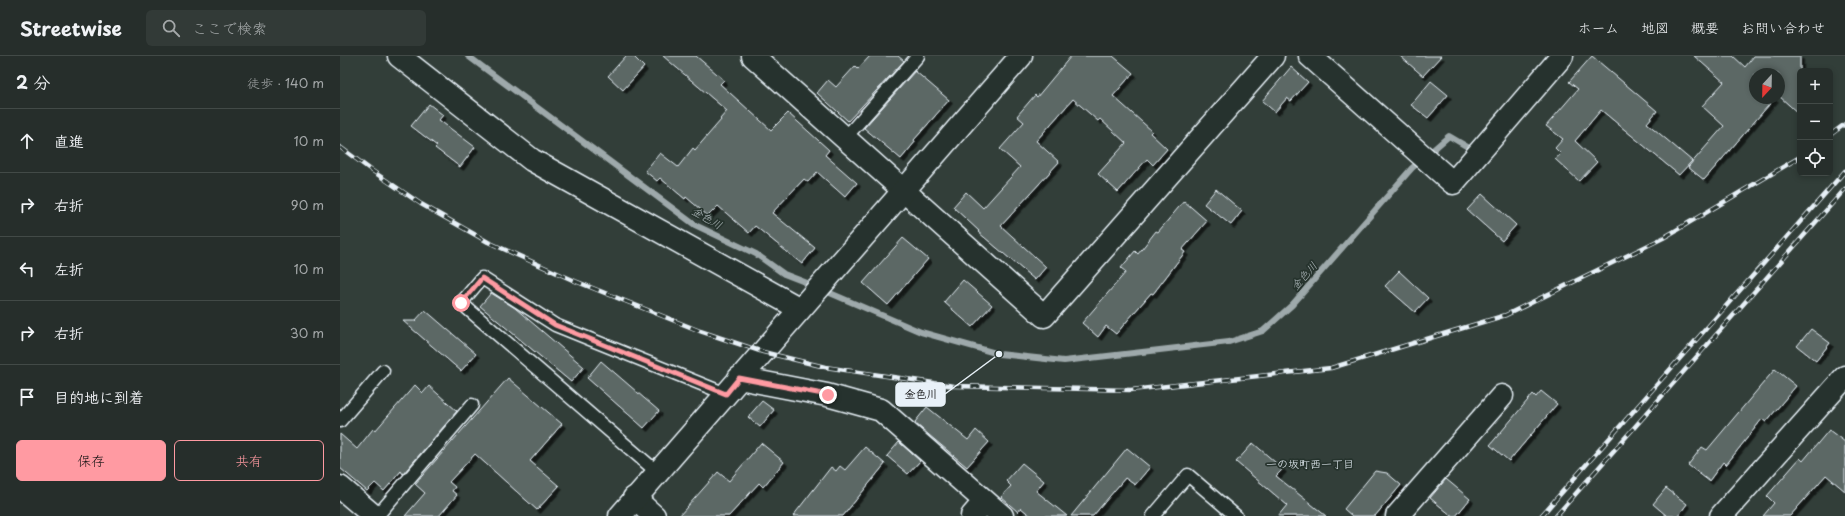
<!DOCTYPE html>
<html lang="ja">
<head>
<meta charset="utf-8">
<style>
  :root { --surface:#262e2b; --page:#323a37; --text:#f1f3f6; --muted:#a4a8a9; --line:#424a47; --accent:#ff9aa2 }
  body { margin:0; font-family:"Playpen Sans","Klee One",sans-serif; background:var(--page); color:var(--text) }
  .controls { position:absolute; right:12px; top:12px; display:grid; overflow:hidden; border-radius:6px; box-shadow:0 2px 6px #0003 }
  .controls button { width:36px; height:36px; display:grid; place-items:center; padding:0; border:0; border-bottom:1px solid var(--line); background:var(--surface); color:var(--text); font:20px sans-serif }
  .compass { position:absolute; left:1409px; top:12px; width:36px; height:36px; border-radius:50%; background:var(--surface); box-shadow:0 2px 6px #0003; rotate:202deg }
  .stop { position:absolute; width:12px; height:12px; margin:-9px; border:3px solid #ff9aa2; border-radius:50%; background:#fff }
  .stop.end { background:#ff9aa2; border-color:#fff; box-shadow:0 1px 4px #0008 }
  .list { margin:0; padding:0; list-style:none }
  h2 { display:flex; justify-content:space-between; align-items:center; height:52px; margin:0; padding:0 16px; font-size:17px }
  h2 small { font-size:13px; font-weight:400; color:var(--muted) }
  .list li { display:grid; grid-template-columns:26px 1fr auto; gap:12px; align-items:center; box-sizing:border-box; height:64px; padding:0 16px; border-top:1px solid var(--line) }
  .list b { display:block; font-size:15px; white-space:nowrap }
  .list em { font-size:13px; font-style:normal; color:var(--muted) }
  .actions { display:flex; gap:8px; padding:12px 16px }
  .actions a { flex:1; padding:9px 0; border:1px solid var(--accent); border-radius:6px; text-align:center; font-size:14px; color:var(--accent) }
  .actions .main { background:var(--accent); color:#111 }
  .icon { flex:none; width:22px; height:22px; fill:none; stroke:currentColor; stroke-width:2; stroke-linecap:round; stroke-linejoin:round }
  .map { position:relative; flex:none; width:1505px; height:460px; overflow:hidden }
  header { display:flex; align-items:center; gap:24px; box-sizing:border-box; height:56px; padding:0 20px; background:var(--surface); border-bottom:1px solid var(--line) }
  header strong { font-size:19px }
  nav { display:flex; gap:22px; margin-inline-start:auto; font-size:14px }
  .search { width:280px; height:36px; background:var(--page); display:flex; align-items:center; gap:10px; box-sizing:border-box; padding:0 14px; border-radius:6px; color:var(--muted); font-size:15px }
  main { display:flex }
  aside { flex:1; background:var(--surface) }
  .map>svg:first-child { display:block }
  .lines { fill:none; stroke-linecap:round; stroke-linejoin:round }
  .stream { stroke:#9ea9ab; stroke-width:6 }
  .building { fill:#5c6865; stroke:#e8f1f8; filter:url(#shadow) }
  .service-casing { stroke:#e8f1f8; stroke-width:15 }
  .minor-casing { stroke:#e8f1f8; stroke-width:25 }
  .tertiary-casing { stroke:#e8f1f8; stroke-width:25 }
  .service { stroke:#26332d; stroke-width:12 }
  .minor { stroke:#26332d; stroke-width:22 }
  .tertiary { stroke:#26332d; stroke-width:22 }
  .rail-casing { stroke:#e8f1f8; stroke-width:4.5 }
  .rail { stroke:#26332d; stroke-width:3; stroke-dasharray:9; stroke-linecap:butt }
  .route { stroke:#ff9aa2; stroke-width:5 }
  .labels { text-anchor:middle; stroke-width:3.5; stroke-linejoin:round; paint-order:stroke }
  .water-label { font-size:11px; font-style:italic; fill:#b1bbbe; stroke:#26332d }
  .neighbourhood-label { font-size:11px; fill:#e8f1f8; stroke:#26332d }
  .leader { fill:none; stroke:#e8f1f8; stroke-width:1.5 }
  .callout-dot { fill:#e8f1f8; stroke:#26332d; stroke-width:1.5 }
  .callout { fill:#e8f1f8; stroke:#e8f1f8; stroke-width:1.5 }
  .callout-label { font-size:11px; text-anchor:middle; font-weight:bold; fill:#111 }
</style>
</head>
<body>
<header>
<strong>Streetwise</strong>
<div class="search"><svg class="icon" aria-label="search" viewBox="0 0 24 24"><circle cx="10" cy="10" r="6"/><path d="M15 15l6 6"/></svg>ここで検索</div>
<nav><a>ホーム</a><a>地図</a><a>概要</a><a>お問い合わせ</a></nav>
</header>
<main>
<aside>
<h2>2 分<small>徒歩 · 140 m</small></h2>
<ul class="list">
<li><svg class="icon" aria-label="ahead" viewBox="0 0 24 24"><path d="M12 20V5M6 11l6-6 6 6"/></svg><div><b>直進</b></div><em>10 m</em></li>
<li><svg class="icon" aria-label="right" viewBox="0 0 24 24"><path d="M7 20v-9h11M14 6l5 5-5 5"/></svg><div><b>右折</b></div><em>90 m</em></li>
<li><svg class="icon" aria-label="left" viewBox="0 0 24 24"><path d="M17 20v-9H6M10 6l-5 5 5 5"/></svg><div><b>左折</b></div><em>10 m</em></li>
<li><svg class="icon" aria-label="right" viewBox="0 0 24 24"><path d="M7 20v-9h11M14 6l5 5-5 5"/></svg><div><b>右折</b></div><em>30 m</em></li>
<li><svg class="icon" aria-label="arrive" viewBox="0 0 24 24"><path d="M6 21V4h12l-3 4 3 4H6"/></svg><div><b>目的地に到着</b></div></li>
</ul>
<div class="actions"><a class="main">保存</a><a>共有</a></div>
</aside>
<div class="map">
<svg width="1505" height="460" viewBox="0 0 1505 460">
  <defs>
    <filter id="shadow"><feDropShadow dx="3.5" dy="3.5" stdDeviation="0" flood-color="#0009"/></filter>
  </defs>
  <rect width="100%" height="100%" fill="#323e39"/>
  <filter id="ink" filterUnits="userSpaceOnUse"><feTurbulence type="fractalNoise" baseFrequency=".025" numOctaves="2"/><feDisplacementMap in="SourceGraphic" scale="8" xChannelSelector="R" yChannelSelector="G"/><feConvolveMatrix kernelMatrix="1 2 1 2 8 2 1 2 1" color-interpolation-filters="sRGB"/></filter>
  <g filter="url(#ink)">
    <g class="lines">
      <!-- stream -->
      <path class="stream" d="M128,0l227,169 61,29 28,20 31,12
        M483,234l98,42 78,22 65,7 165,-19 34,-11 29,-26 120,-137 37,-32 22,13 3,-3"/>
    </g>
    <!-- building -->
    <path class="building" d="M286,0h7l11,11 -21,23 -15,-14z
      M323,0h33l28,24 -4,4 51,46 17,-17 41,37 -4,5 32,28 -12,14 -28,-25 -9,10 -4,-3 -32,34 43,35 -13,16 -47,-38 -6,7 -31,-27 -10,10 -22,-19 -1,2 -25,-21 -3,3 -12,-10 15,-18 18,14 15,-19 2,2 26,-30 -1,-1 7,-8z
      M530,0h28l6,5 -56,60 -31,-28 11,-13 8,7 19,-21 3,3z
      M731,0h42l20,17 -20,23 39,35 -2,2 17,16 -14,16 -6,-6 -29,33 -20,-18 28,-31 -26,-24 -2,2 -25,-22 -37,42 23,21 -58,64 45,41 -11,13 -57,-48 1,-1 -26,-24 13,-15 17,16 37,-41 -20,-18 24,-27 -7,-6 18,-21 2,2z
      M1060,0h41l-18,20z
      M1252,0l65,55 -10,12 45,38 -13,14 -78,-65 -26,31 22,21 -18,19 -24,-22 6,-5 -6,-6 8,-9 -17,-13 32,-37 -9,-7z
      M1354,0h39l12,11 9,-11h46v59l-21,-19v-22h-24v24h20l-71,82 -16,-13 36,-41 -22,-20 22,-24z
      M951,11l17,15 -17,19 -4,-3 -12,14 -13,-11z
      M575,15l34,29 -35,40 1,2 -14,17 -37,-31z
      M1091,25l17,14 -20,23 -17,-13z
      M89,48l14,11 -4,5 36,27 -15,20 -25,-19 2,-2 -26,-20z
      M876,133l26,22 -11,14 -27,-21z
      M1142,138l34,31 -14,16 -35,-31z
      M844,145l23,20 -25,29 3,2 -32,42 -2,-1 -35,41 -10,-8 -8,11 -16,-14 44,-51 -5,-4 14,-17 3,3 18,-23 2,1z
      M563,182l25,21 -40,46 -25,-22z
      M1059,215l29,27 -13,14 -30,-26z
      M623,224l29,25 -20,22 -28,-25z
      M151,237l24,15 69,59 -13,15 -91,-76z
      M85,254l51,44 -15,17 -58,-50h12z
      M1471,273l19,14 -14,18 -19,-15z
      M261,305l58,50 -15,17 -57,-50z
      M1435,313l21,17 -30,36 -4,-3 -36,46 -3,-3 -14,19 -21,-16 14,-18 5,3z
      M168,322l54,46 -32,37 29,25 -22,24 -62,-56 -26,28 6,5 -3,4 5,4 -18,21h-34l20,-23 -10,-9z
      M75,329l8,8 6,-7 28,25 -54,63 -2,-3 -17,20 -9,-8 -8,8 -27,-23v-34l17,15 16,-20 2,2z
      M1201,335l16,13 -48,57 -19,-16 43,-51 3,3z
      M422,345l12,9 -14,17 -12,-10z
      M587,351l41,33 8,-10 13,12 -22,25 -51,-43 -1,-2z
      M1489,374l16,12v49l-19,-16 -36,41h-27l11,-13 -7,-7 33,-38 3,3z
      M559,386l21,19 -12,13 -21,-18z
      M421,387l23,19 -21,25 -4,-4 -30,33h-50l39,-44 11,9z
      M913,387l30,26 -7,7 50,40h-48l9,-11 -51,-43z
      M525,391l20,17 -42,52h-50l38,-49 5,4 4,-5 5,4z
      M787,392l23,19 -15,18 -10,-7 -32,38h-22z
      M682,407l22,18 -8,10 31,25h-36l-10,-8 -3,4 -17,-15 10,-11 -5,-5z
      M1035,415l12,2 14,12 -26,31h-23l-8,-7z
      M1106,423l24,20 -14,17h-4l-22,-18z
      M1326,432l21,16 -9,12h-11l-14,-12z"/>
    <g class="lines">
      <!-- service casing -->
      <g class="service-casing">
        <path id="service" d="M505,82l73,-82
          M0,365l43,-50
          M317,416l-196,-169 21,-25 73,47 171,69
          M37,460l95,-111
          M813,460l35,-41 48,41"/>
      </g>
      <!-- minor casing -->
      <g class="minor-casing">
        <path id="minor" d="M59,0l133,104 268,149
          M413,0l291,260 229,-260
          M970,0l143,127 109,-127
          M399,322l88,17 54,15 121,106
          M0,431l34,29
          M294,442l20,18
          M632,460l13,-15
          M1057,460l105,-120
          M1381,460l124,-139"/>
      </g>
      <!-- tertiary casing -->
      <g class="tertiary-casing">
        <path id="tertiary" d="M280,460l401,-460"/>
      </g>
      <!-- service -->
      <use href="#service" class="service"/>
      <!-- minor -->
      <use href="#minor" class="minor"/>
      <!-- tertiary -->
      <use href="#tertiary" class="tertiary"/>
      <!-- rail casing -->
      <g class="rail-casing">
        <path id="rail" d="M1490,79l15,-11
          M0,91l31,23 50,34 67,38 87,39 125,50 63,21 62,15 129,19 177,4 200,-22 175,-53 157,-77 137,-81
          M1201,460l304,-345
          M1216,460l289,-327"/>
      </g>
      <!-- rail -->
      <use href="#rail" class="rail"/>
    </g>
  </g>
  <g class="lines" filter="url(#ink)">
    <!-- route -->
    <path class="route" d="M121,247l21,-25 73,47 171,69 13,-16 89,17"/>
  </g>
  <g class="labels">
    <!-- water labels -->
    <g class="water-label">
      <text transform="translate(367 162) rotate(30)" y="4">金色川</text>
      <text transform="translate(964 220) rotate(-49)" y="4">金色川</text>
    </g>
    <!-- neighbourhood labels -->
    <g class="neighbourhood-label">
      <text x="970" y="412">一の坂町西一丁目</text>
    </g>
  </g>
  <!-- callouts -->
  <path class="leader" d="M659 298L605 338"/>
  <circle class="callout-dot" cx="659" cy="298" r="4"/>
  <rect class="callout" x="556" y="327" width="49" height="23" rx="4"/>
  <g class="callout-label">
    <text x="581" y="342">金色川</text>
  </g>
</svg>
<div class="controls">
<button>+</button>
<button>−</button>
<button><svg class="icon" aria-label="locate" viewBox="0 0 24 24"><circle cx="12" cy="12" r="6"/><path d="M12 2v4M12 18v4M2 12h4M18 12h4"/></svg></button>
</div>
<svg class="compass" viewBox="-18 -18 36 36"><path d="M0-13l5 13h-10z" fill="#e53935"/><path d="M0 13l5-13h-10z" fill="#a4a8a9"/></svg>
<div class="stop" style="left:121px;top:247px"></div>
<div class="stop end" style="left:488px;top:339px"></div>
</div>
</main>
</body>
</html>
